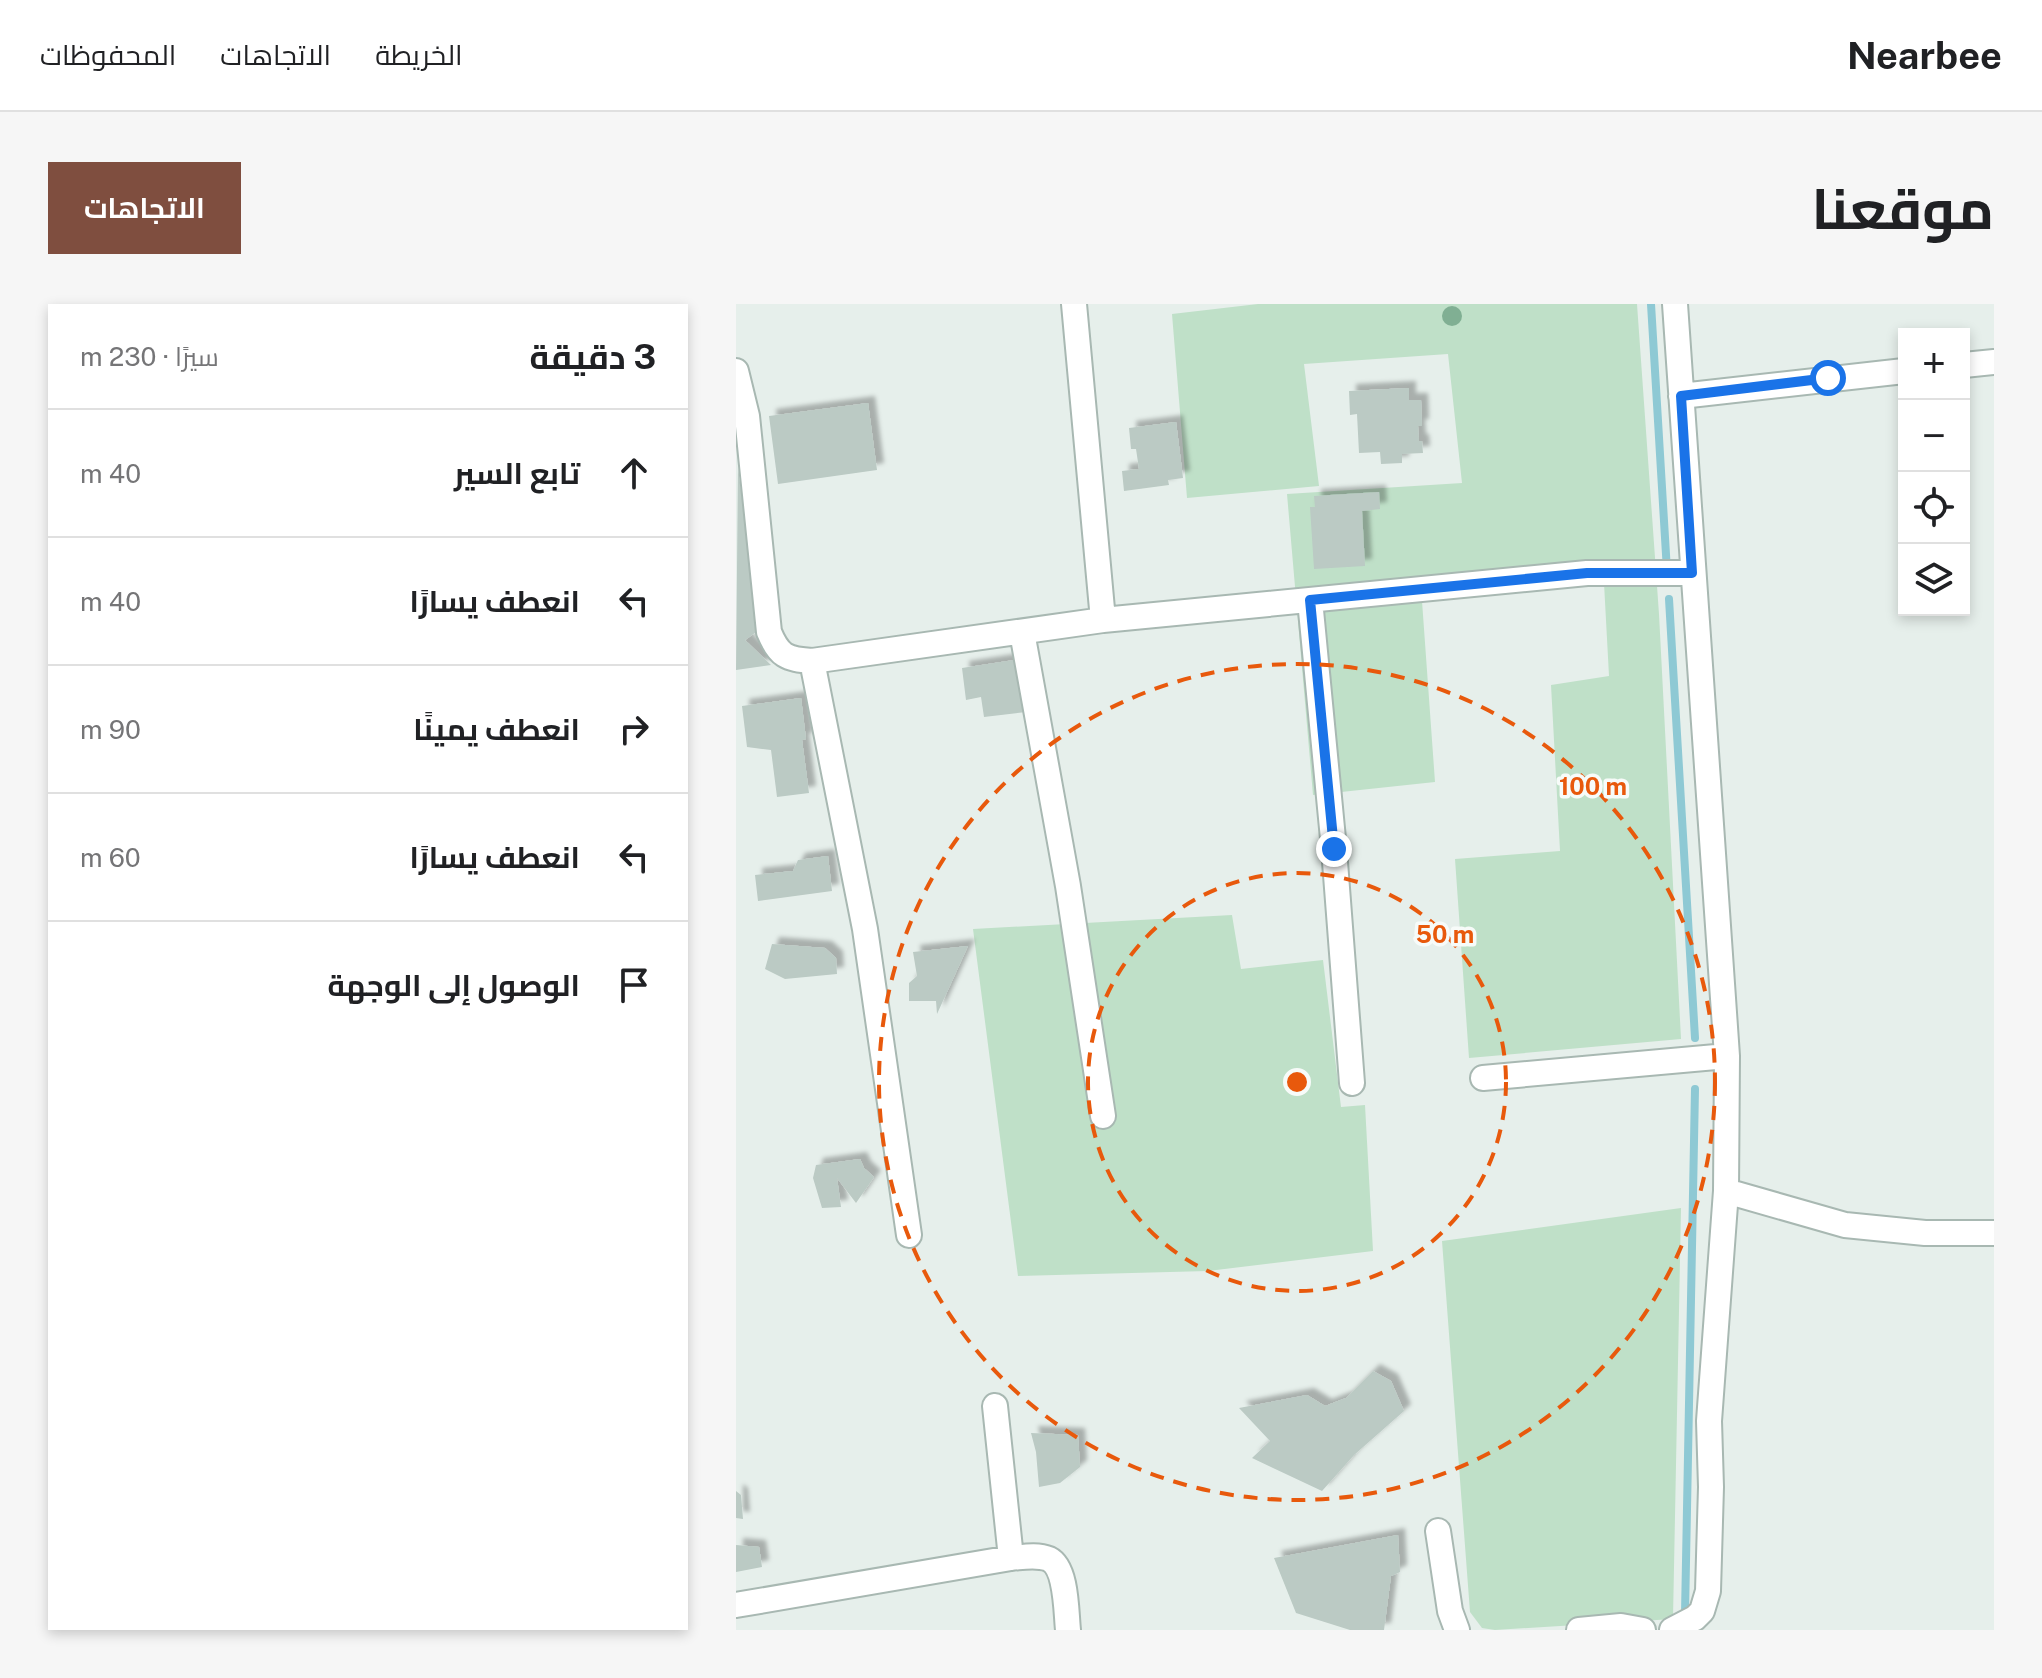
<!DOCTYPE html>
<html lang="ar">
<head>
<meta charset="utf-8">
<style>
  :root { --surface:#fff; --page:#f6f6f6; --text:#202124; --muted:#757577; --line:#e0e0e0; --accent:#7f4e3f }
  body { margin:0; font-family:"Public Sans",Cairo,sans-serif; background:var(--page); color:var(--text); direction:rtl }
  .controls { position:absolute; right:24px; top:24px; display:grid; overflow:hidden; border-radius:0px; box-shadow:0 4px 12px #0003 }
  .controls button { width:72px; height:72px; display:grid; place-items:center; padding:0; border:0; border-bottom:2px solid var(--line); background:var(--surface); color:var(--text); font:40px sans-serif }
  .stop { position:absolute; width:24px; height:24px; margin:-18px; border:6px solid #1a73e8; border-radius:50%; background:#fff }
  .stop.end { background:#1a73e8; border-color:#fff; box-shadow:0 2px 8px #0008 }
  .list { margin:0; padding:0; list-style:none }
  h2 { display:flex; justify-content:space-between; align-items:center; height:104px; margin:0; padding:0 32px; font-size:34px }
  h2 small { font-size:26px; font-weight:400; color:var(--muted) }
  .list li { display:grid; grid-template-columns:52px 1fr auto; gap:24px; align-items:center; box-sizing:border-box; height:128px; padding:0 32px; border-top:2px solid var(--line) }
  .list b { display:block; font-size:30px; white-space:nowrap }
  .list em { font-size:26px; font-style:normal; color:var(--muted) }
  .icon { flex:none; width:44px; height:44px; fill:none; stroke:currentColor; stroke-width:2; stroke-linecap:round; stroke-linejoin:round }
  .map { position:relative; flex:none; width:1258px; height:1326px; overflow:hidden; direction:ltr; border-radius:0px }
  header { display:flex; align-items:center; gap:48px; box-sizing:border-box; height:112px; padding:0 40px; background:var(--surface); border-bottom:2px solid var(--line) }
  header strong { font-size:38px }
  nav { display:flex; gap:44px; margin-inline-start:auto; font-size:28px }
  .intro { display:flex; align-items:center; justify-content:space-between; box-sizing:border-box; height:192px; padding:0 48px }
  h1 { margin:0; font-size:56px }
  .button { padding:20px 36px; border-radius:0px; background:var(--accent); color:#fff; font-size:28px; font-weight:700 }
  main { display:flex; gap:48px; padding:0 48px }
  aside { flex:1; background:var(--surface); border-radius:0px; box-shadow:0 4px 12px #0003 }
  .map>svg:first-child { display:block }
  .green { fill:#bfe0c8 }
  .lines { fill:none; stroke-linecap:round; stroke-linejoin:round }
  .stream { stroke:#8ec9d4; stroke-width:8 }
  .building { fill:#bbcac4; filter:url(#shadow) }
  .street-casing { stroke:#a8b8b2; stroke-width:28 }
  .street { stroke:#fff; stroke-width:24 }
  .tree { fill:#80af93 }
  .route { stroke:#1a73e8; stroke-width:10 }
  .ring { fill:none; stroke:#e8590c; stroke-width:4; stroke-dasharray:14 10 }
  .centre { fill:#e8590c; stroke:#f7fbf9; stroke-width:4 }
  .ring-label { font-size:24px; text-anchor:middle; font-weight:bold; fill:#e8590c; stroke:#f7fbf9; stroke-width:7; stroke-linejoin:round; paint-order:stroke }
</style>
</head>
<body>
<header>
<strong>Nearbee</strong>
<nav><a>الخريطة</a><a>الاتجاهات</a><a>المحفوظات</a></nav>
</header>
<div class="intro"><h1>موقعنا</h1><a class="button">الاتجاهات</a></div>
<main>
<div class="map">
<svg width="1258" height="1326" viewBox="0 0 1258 1326">
  <defs>
    <filter id="shadow"><feDropShadow dx="7" dy="-7" stdDeviation="2" flood-color="#0004"/></filter>
  </defs>
  <rect width="100%" height="100%" fill="#e6efeb"/>
  <!-- green -->
  <path class="green" d="M522,0h379l22,310 22,425 -212,19 -14,-199 105,-8 -9,-166 58,-9 -5,-93 -182,18 13,181 -122,13 -26,-301 175,-11 -14,-129 -144,10 15,122 -132,12 -15,-184z
    M496,611l9,54 82,-9 18,147 24,-2 8,146 -165,20 -190,5 -45,-347z
    M945,904l-8,411 -178,11 -13,-2 -12,-16 -28,-371z"/>
  <g class="lines">
    <!-- stream -->
    <path class="stream" d="M915,0l16,267
      M933,295l26,439
      M949,1310l10,-525"/>
  </g>
  <!-- building -->
  <path class="building" d="M673,84v12h12l1,26h-4l1,15h3l1,12 -21,1v9l-21,1 -1,-12 -21,1 -2,-39 -7,1 -1,-24z
    M132,99l9,67 -99,14 -9,-68z
    M440,118l7,56 -15,2 1,5 -45,6 -2,-20 17,-2 -3,-20h-5l-2,-21z
    M2,163l21,163 -14,10 26,25 -35,5z
    M643,188l1,17 -18,2 3,55 -51,3 -4,-62h5l-1,-11z
    M278,356l12,52 -42,5 -3,-20 -15,3 -4,-32z
    M65,394l5,41 -4,1 7,53 -32,4 -6,-47 -24,-3 -5,-41z
    M92,552l4,35 -74,10 -3,-26 38,-4 5,-11z
    M36,640l53,4 11,10 1,16 -52,5 -20,-10z
    M232,642l-31,68 -1,-13h-27v-18l8,-7 -4,-24z
    M124,855l4,9 10,9 -18,26 -19,-25 4,29 -19,1 -9,-30 3,-13z
    M637,1067l18,10 13,30 -50,44 -32,36 -70,-33 18,-17 -31,-33 68,-13 18,11 21,-8z
    M295,1129l47,2 2,32 -20,16 -21,4 -3,-35z
    M0,1187l5,4 2,24 -7,-1z
    M662,1231l2,37 -9,4 -7,54h-34l-54,-17 -22,-55z
    M0,1241l23,2 3,20 -26,5z"/>
  <g class="lines">
    <!-- street casing -->
    <g class="street-casing">
      <path id="street" d="M338,0l29,316
        M1228,61l30,-3
        M0,67l11,45 22,216c10,24 17,27 43,29l291,-41 484,-47h105
        M945,92l223,-25
        M574,296l24,249 18,234
        M286,328l46,254 35,230
        M76,357l53,268 44,306
        M747,774l244,-22
        M990,887l119,34 80,8h69
        M259,1102l16,152
        M702,1227l12,80 7,19
        M0,1301l275,-47c12,-1 26,-4 38,1 18,9 17,53 19,71
        M843,1326l42,-4 22,4
        M936,1326l23,-12 7,-7 6,-20 3,-104 -2,-66 17,-230 1,-135 -52,-752"/>
    </g>
    <!-- street -->
    <use href="#street" class="street"/>
  </g>
  <!-- trees -->
  <circle class="tree" cx="716" cy="12" r="10"/>
  <g class="lines">
    <!-- route -->
    <path class="route" d="M598,545l-24,-249 277,-27h105l-11,-177 147,-18"/>
  </g>
  <!-- distance rings -->
  <g class="ring">
    <circle cx="561" cy="778" r="209"/>
    <circle cx="561" cy="778" r="418"/>
  </g>
  <circle cx="561" cy="778" r="12" class="centre"/>
  <g class="ring-label">
    <text x="857" y="491">100 m</text>
    <text x="709" y="639">50 m</text>
  </g>
</svg>
<div class="controls">
<button>+</button>
<button>−</button>
<button><svg class="icon" aria-label="locate" viewBox="0 0 24 24"><circle cx="12" cy="12" r="6"/><path d="M12 2v4M12 18v4M2 12h4M18 12h4"/></svg></button>
<button><svg class="icon" aria-label="layers" viewBox="0 0 24 24"><path d="M12 4l9 5-9 5-9-5zM3 14l9 5 9-5"/></svg></button>
</div>
<div class="stop" style="left:1092px;top:74px"></div>
<div class="stop end" style="left:598px;top:545px"></div>
</div>
<aside>
<h2>3 دقيقة<small>سيرًا · 230 m</small></h2>
<ul class="list">
<li><svg class="icon" aria-label="ahead" viewBox="0 0 24 24"><path d="M12 20V5M6 11l6-6 6 6"/></svg><div><b>تابع السير</b></div><em>40 m</em></li>
<li><svg class="icon" aria-label="left" viewBox="0 0 24 24"><path d="M17 20v-9H6M10 6l-5 5 5 5"/></svg><div><b>انعطف يسارًا</b></div><em>40 m</em></li>
<li><svg class="icon" aria-label="right" viewBox="0 0 24 24"><path d="M7 20v-9h11M14 6l5 5-5 5"/></svg><div><b>انعطف يمينًا</b></div><em>90 m</em></li>
<li><svg class="icon" aria-label="left" viewBox="0 0 24 24"><path d="M17 20v-9H6M10 6l-5 5 5 5"/></svg><div><b>انعطف يسارًا</b></div><em>60 m</em></li>
<li><svg class="icon" aria-label="arrive" viewBox="0 0 24 24"><path d="M6 21V4h12l-3 4 3 4H6"/></svg><div><b>الوصول إلى الوجهة</b></div></li>
</ul>
</aside>
</main>
</body>
</html>
